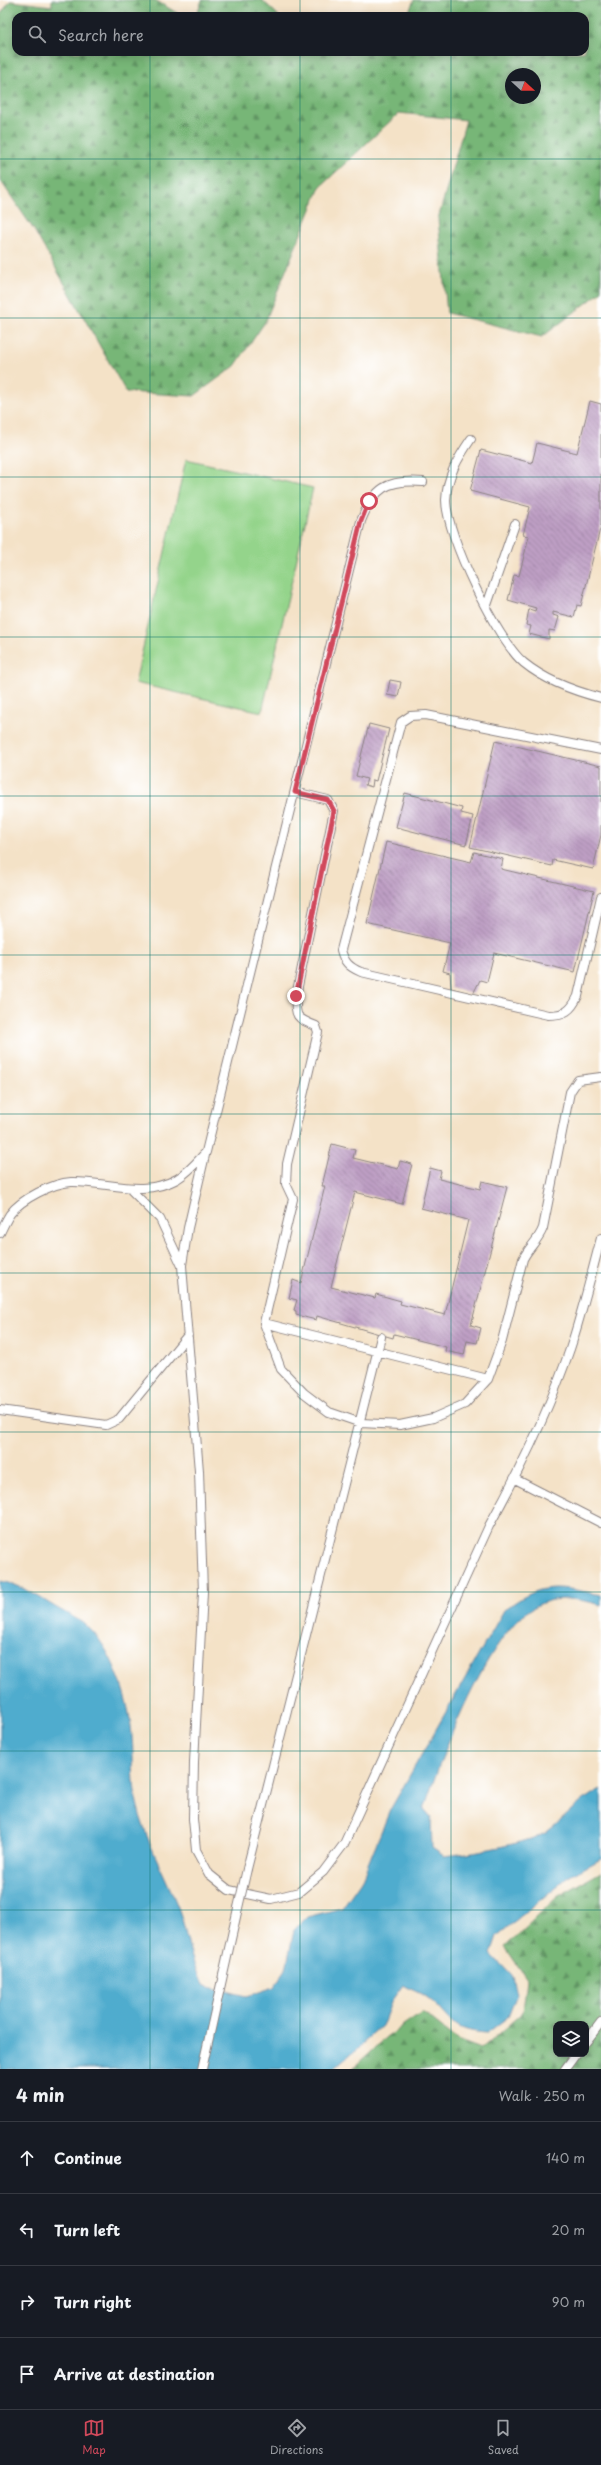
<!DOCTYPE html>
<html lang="en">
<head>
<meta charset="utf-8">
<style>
  :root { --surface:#171b24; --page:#20242c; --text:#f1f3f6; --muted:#9ea1a6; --line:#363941; --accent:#d1495b }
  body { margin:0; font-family:"Playpen Sans",sans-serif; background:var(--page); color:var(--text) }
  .controls { position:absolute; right:12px; bottom:12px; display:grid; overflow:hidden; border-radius:8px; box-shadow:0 2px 10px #0003 }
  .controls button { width:36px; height:36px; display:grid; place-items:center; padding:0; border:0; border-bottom:1px solid var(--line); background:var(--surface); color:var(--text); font:20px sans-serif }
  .compass { position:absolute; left:505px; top:68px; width:36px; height:36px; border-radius:50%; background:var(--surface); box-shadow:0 2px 10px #0003; rotate:111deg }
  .stop { position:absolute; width:12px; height:12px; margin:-9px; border:3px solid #d1495b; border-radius:50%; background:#fff }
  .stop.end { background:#d1495b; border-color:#fff; box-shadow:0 1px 4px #0008 }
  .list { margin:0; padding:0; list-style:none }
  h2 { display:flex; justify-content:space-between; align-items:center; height:52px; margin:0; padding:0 16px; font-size:17px }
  h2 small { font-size:13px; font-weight:400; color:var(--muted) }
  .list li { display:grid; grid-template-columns:26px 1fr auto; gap:12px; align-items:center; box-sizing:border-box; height:72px; padding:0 16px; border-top:1px solid var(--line) }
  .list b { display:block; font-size:15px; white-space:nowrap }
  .list em { font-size:13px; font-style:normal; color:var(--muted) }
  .icon { flex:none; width:22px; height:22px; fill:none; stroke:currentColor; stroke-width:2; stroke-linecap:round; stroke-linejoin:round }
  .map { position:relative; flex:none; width:601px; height:2069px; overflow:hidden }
  .search { position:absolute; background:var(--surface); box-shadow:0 2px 10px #0003; left:12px; right:12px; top:12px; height:44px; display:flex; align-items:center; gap:10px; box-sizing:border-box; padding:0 14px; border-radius:12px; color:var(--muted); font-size:15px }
  .sheet { height:340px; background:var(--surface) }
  nav { display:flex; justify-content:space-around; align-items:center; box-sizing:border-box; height:56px; border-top:1px solid var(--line); background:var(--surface); font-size:11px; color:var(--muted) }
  nav a { display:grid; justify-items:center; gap:2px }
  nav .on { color:var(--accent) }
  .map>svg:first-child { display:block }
  .forest { fill:url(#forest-firs); stroke:#4c6c59; fill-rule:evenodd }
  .pitch { fill:#94d48b; stroke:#5b7b63 }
  .water { fill:#50acce; stroke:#396784 }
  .building { fill:url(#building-back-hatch) }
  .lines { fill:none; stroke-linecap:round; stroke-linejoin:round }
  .lane-casing { stroke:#8b8281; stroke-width:10 }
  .lane { stroke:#fff; stroke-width:8 }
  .lane-bridge-casing { stroke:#8b8281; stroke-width:10; stroke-linecap:butt }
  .lane-bridge { stroke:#fff; stroke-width:8 }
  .route { stroke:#d1495b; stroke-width:5 }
  .grid { fill:none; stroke:#0f766e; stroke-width:1; stroke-opacity:0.55 }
</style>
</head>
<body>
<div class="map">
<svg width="601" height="2069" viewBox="0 0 601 2069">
  <defs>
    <pattern id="forest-firs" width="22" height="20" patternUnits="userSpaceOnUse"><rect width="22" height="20" fill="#77b677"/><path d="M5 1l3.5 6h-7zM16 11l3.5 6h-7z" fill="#619463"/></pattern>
    <pattern id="building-back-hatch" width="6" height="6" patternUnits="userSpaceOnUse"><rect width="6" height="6" fill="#be9fc4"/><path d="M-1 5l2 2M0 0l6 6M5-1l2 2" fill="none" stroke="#9a81a0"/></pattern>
  </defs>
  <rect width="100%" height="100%" fill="#fff"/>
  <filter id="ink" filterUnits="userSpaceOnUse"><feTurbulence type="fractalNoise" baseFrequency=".025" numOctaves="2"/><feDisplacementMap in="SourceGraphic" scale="8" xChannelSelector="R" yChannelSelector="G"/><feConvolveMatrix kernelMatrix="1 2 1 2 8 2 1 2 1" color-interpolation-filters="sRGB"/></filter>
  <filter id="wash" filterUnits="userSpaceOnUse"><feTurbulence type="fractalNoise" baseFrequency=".012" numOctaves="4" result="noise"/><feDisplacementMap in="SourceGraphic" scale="16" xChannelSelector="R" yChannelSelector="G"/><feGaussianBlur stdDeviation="0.9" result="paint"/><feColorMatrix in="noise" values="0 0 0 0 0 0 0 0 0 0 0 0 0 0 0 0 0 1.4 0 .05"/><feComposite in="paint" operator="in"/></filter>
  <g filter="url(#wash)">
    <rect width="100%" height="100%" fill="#f4e2c7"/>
    <!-- forest -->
    <path class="forest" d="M52,0h103l27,16h-166v36h569v-36h-178l7,-16h187v292l-59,45 -95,-24 -9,-94 28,-99 -67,-7 -79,74 -55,135 -30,44 -41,30 -68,-4 -92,-162 -34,-50v-165l10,-14 42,5zM511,74h24v24h-24z
      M202,0h60l17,16h-83z
      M601,1872v197h-249l34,-32 36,-25 35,28 24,9 42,-37 4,-33 -22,-32 52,-50zM556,2024h30v30h-30z"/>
    <!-- pitch -->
    <path class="pitch" d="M186,459l127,29 -51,224 -127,-29z"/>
    <!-- water -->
    <path class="water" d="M0,1581c21,3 38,16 57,27 10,6 24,12 33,21 24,23 40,74 42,107 2,23 0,45 5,67 8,37 27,69 41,104 10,26 11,56 27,79l42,10 27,-9 12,-18 8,-39 13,-13 35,-9 19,-27 29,-71 114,-200c39,-29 52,-24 97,-15v10c-21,-6 -45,-10 -65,1 -49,26 -95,151 -112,203l7,8 1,31 12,8c21,-2 89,-13 104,-25 19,-14 32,-32 53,-42v70l-33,18 -71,59 -6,18 22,23 4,17 -9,23 -21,16c-38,-2 -34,-15 -59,-35 -7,-6 -18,-9 -25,-13l-11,15 -10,26 -48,43h-334z"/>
    <g id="blocks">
      <!-- building -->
      <path class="building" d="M590,401l11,3v121l-20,81 -4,-1 -3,12 -21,-5v3l6,2 -4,14 -6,-1v9l-20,-5 2,-8 -5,-1 3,-16 6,2 1,-3 -28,-8 6,-25 5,1 10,-40 -6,-1 7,-28 -60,-16 11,-41 51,13 5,-20 40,10z
        M390,680l11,2 -3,15 -11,-2z
        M369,724l20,5 -13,52 -3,-1 -1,7 -7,-2 2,-6 -11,-3z
        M495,741l106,25v69l-8,34 -40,-9 -1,6 -82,-19z
        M405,793l57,15 -1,5 12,3 -7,29 -70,-18z
        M386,842l85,20 3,-10 29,7 -2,10 93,22 -19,81 -81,-19 -7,29 -7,-2 -7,14 -22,-6 -1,-15 -7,-2 7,-28 -83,-19z
        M332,1144l23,6 -2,8 45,11 2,-8 12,3 -10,40 -47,-12 -24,95 44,11 1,-4 25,7 -1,3 45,11 23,-95 -47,-12 9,-40 11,3 -2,8 41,10 2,-8 25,6 -36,138 10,3 -4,15 -10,-2 -3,14 -19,-4 1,-4 -52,-13 -1,4 -76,-22 -1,4 -20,-5v-4l-2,-1 3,-10 -8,-2 4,-18 8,3 24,-97h-3z"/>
    </g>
  </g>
  <g filter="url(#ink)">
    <use href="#blocks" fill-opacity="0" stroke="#8b8281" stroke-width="1"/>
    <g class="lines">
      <!-- lane casing -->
      <g class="lane-casing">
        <path id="lane" d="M471,439c-13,19 -24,37 -25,61 0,35 51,141 78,163 22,18 50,28 77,35
          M486,608l29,-84
          M601,750l-175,-35 -16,1 -9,6 -60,228c3,12 8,17 20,22l187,43c17,0 23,-4 30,-19l23,-99
          M295,792l33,8 6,11 -38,185c-1,21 0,22 20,30l2,6 -31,132 -1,20 7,15 -29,124 17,46 23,24 25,19 32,11 39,2 33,-7 32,-14 23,-25 14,-38 21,-82c6,-12 15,-18 20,-31l27,-136 8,-12 23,-3
          M130,1189l30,30 22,47 17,205 4,121 -9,170 -1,57 3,31 13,24 20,16 42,9 28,-7 24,-20 21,-28 145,-318c31,-56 60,-115 81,-177 12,-36 21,-74 31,-111
          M0,1233c3,-6 6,-13 10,-19 11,-15 43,-31 61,-32 36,-1 71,16 106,-3 12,-7 20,-17 29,-27l155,-631c13,-33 26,-42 62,-39
          M182,1265l6,-37 17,-73
          M264,1323l224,56
          M0,1410l106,15 13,-6 69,-84
          M515,1479l86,44
          M247,1869l134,-532
          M586,2042l15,-20
          M202,2069l36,-161
          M565,2069l11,-15"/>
      </g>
      <!-- lane -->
      <use href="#lane" class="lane"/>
      <!-- lane-bridge casing -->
      <g class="lane-bridge-casing">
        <path id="lane-bridge" d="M238,1908l9,-39"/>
      </g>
      <!-- lane-bridge -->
      <use href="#lane-bridge" class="lane-bridge"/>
    </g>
  </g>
  <g class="lines" filter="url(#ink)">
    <!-- route -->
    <path class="route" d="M296,996l38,-185 -6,-11 -33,-8 66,-271 8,-20"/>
  </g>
  <!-- grid -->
  <path class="grid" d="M150,0v16M300,0v16M451,0v16M150,52v2017M300,52v2017M451,52v2017M0,159h601M0,318h601M0,477h601M0,637h601M0,796h601M0,955h601M0,1114h601M0,1273h601M0,1432h601M0,1592h601M0,1751h601M0,1910h601"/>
</svg>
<div class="controls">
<button><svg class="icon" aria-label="layers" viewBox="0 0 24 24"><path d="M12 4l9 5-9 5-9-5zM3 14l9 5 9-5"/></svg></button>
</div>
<svg class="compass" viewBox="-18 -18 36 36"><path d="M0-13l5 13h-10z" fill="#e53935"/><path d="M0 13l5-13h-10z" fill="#9ea1a6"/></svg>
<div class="stop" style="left:369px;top:501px"></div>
<div class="stop end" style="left:296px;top:996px"></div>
<div class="search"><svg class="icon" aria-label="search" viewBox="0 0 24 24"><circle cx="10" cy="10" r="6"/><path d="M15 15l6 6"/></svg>Search here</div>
</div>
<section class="sheet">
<h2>4 min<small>Walk · 250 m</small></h2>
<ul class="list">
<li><svg class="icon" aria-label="ahead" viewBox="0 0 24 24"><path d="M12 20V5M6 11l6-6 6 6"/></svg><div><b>Continue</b></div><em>140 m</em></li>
<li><svg class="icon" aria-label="left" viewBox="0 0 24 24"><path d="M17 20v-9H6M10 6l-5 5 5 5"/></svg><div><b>Turn left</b></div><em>20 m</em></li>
<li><svg class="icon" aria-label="right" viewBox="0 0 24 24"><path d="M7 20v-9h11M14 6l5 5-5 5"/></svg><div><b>Turn right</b></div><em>90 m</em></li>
<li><svg class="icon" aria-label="arrive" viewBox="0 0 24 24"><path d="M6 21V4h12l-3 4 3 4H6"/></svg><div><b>Arrive at destination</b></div></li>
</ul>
</section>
<nav>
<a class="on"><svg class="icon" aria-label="map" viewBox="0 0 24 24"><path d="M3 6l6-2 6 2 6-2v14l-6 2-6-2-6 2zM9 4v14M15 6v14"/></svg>Map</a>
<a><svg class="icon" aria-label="directions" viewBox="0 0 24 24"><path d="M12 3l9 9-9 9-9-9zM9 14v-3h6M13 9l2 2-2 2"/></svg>Directions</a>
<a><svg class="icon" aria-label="saved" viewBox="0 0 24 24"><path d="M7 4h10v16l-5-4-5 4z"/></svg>Saved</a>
</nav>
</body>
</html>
